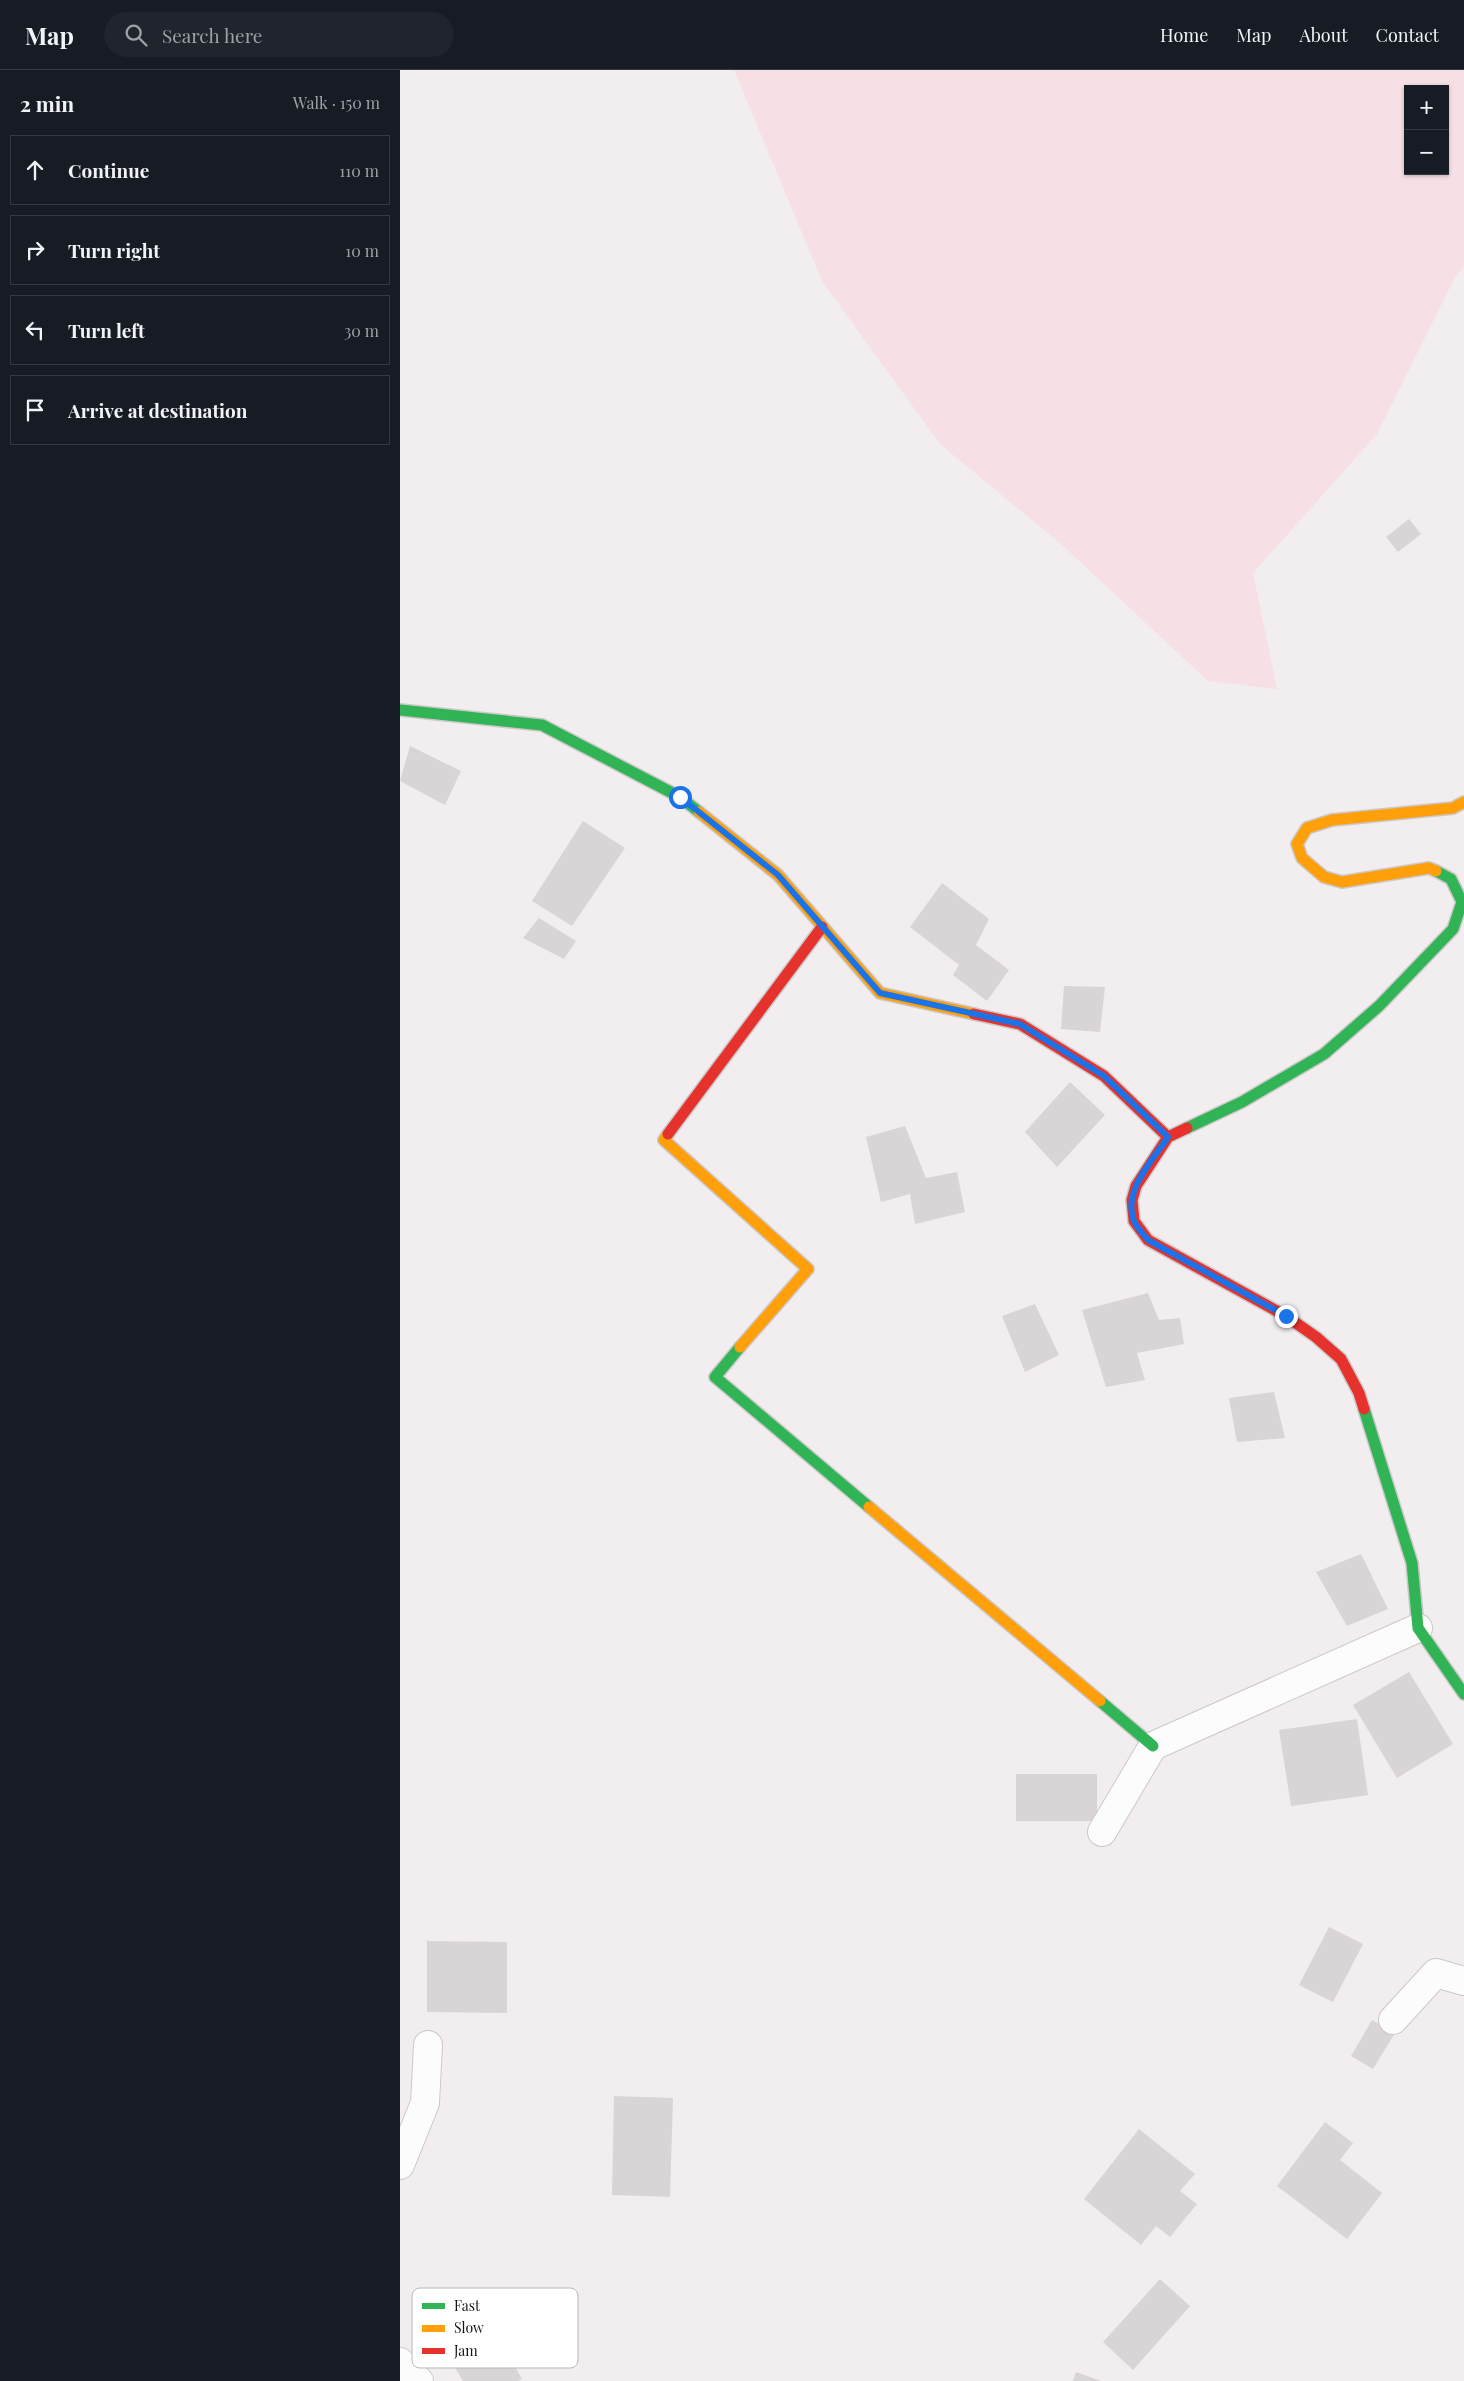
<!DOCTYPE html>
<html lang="en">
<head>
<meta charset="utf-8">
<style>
  :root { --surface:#171b24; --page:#20242c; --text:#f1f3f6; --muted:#9ea1a6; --line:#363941 }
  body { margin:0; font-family:"Playfair Display",serif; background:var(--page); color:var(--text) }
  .controls { position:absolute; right:15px; top:15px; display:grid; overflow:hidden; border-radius:0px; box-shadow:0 1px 4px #0004 }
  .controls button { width:45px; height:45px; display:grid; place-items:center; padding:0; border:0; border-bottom:1px solid var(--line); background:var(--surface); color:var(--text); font:25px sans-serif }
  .stop { position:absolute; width:15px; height:15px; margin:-11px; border:4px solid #1a73e8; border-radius:50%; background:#fff }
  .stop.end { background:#1a73e8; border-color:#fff; box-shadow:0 1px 5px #0008 }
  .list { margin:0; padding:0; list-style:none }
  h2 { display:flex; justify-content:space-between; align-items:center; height:65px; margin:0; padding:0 20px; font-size:21px }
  h2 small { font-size:16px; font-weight:400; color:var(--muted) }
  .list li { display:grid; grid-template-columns:32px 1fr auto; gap:15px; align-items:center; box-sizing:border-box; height:70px; margin:0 10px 10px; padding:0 10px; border:1px solid var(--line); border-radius:0px }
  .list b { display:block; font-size:19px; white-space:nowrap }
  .list em { font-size:16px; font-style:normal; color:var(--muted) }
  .icon { flex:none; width:28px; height:28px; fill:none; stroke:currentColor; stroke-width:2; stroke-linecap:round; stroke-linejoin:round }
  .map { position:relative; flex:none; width:1064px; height:2311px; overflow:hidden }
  header { display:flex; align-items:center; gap:30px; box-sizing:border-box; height:70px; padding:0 25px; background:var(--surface); border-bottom:1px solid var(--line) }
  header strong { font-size:24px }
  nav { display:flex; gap:28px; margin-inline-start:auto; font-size:18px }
  .search { width:350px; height:45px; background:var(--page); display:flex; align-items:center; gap:12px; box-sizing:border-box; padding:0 18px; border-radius:28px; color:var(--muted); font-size:19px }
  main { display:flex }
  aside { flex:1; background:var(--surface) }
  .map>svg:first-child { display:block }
  .green { fill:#f6dfe5; fill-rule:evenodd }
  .building { fill:#d9d4d6 }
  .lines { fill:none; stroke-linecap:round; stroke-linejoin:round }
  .street-casing { stroke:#ccc8c9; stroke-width:30 }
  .fast-casing { stroke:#ccc8c9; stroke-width:14 }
  .slow-casing { stroke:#ccc8c9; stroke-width:14 }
  .jam-casing { stroke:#ccc8c9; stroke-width:14 }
  .street { stroke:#fdfcfc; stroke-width:28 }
  .fast { stroke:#30b455; stroke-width:11 }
  .slow { stroke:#ff9f0a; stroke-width:11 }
  .jam { stroke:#e5322d; stroke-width:11 }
  .route { stroke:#1a73e8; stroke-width:6 }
  .key { fill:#fff; stroke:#b9b8b8; stroke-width:1 }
  .key-label { font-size:14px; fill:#161213 }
</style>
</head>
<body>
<header>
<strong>Map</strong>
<div class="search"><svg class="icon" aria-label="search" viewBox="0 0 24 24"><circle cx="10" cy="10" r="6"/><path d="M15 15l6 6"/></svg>Search here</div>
<nav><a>Home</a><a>Map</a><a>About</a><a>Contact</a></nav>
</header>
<main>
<aside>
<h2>2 min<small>Walk · 150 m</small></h2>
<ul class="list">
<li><svg class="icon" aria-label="ahead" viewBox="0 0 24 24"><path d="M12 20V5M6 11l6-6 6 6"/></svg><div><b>Continue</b></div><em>110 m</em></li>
<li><svg class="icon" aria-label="right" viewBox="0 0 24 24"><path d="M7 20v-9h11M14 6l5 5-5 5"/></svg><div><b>Turn right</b></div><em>10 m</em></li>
<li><svg class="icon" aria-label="left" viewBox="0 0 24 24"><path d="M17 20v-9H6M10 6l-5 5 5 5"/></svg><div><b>Turn left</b></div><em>30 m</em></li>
<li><svg class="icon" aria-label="arrive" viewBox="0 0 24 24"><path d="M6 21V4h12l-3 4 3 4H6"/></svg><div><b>Arrive at destination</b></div></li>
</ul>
</aside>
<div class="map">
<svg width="1064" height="2311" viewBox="0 0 1064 2311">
  <rect width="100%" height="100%" fill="#f2edee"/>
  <!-- green -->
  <path class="green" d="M334,0h730v197l-9,10 -78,157 -124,139 24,116 -69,-8 -147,-137 -121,-100 -118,-163zM1008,19h37v82h-37z"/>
  <!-- building -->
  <path class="building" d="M1009,449l12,15 -23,18 -12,-15z
    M10,676l51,25 -16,34 -45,-24z
    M183,751l42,27 -53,78 -40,-25z
    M542,813l47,36 -13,26 33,25 -22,31 -34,-26 6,-10 -49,-38z
    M139,848l37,23 -12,18 -41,-21z
    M664,916l41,1 -5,45 -39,-3z
    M670,1012l35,33 -48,52 -32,-35z
    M505,1056l21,52 31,-6 8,40 -50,12 -5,-30 -29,8 -15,-65z
    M748,1223l11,27 21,-2 4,26 -47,9 8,27 -39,7 -24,-77z
    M635,1234l24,51 -34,17 -23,-56z
    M874,1322l11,46 -48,4 -8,-44z
    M961,1484l27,55 -41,17 -31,-54z
    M1009,1602l44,72 -56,34 -44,-73z
    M957,1649l11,76 -77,11 -12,-76z
    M616,1704h81v47h-81z
    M929,1857l34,17 -30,58 -34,-17z
    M27,1871l80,1v71l-80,-1z
    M972,1950l23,13 -22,36 -22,-13z
    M214,2026l59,2 -3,99 -58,-2z
    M925,2052l28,21 -13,17 42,33 -35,46 -70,-53z
    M739,2059l56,45 -15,17 17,13 -27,33 -14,-11 -15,19 -57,-46z
    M760,2209l30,27 -57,64 -30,-28z
    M96,2263l26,46 -4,2h-55l-13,-22z
    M676,2302l25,9h-28z"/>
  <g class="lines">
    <!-- street casing -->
    <g class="street-casing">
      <path id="street" d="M702,1762l51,-86 265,-118
        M993,1950l43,-47 28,8
        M0,2095l25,-62 3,-58
        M0,2292l19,19"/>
    </g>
    <!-- fast casing -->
    <g class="fast-casing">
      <path id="fast" d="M0,640l142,15 138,72 19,15
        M787,1058l55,-26 82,-48 55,-48 74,-77 9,-27 -11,-23 -15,-8
        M340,1277l-25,30 154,130
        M964,1339l48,154 6,65 46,66
        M700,1631l53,45"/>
    </g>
    <!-- slow casing -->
    <g class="slow-casing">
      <path id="slow" d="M299,742l79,63 102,118 94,21
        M1036,801l-7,-3 -87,14 -18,-5 -22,-19 -5,-14 10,-16 25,-8 121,-12 11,-6
        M268,1064l-4,6 144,129 -68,78
        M469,1437l231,194"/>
    </g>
    <!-- jam casing -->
    <g class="jam-casing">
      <path id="jam" d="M574,944l46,10 84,52 64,61
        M787,1058l-19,9 -32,49 -4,14 2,21 14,19 138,76 30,21 25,22 18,34 5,16
        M268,1064l154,-207"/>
    </g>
    <!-- street -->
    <use href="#street" class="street"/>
    <!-- fast -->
    <use href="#fast" class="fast"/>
    <!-- slow -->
    <use href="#slow" class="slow"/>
    <!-- jam -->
    <use href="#jam" class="jam"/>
  </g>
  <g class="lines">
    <!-- route -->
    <path class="route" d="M280,727l98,78 102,118 140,31 84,52 64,61c-15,23 -46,54 -34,84 3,7 10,14 14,19l138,76"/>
  </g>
  <!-- legend -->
  <rect x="12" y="2218" width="166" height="80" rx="8" class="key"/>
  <rect x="22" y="2233" width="23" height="6" fill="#30b455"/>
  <rect x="22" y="2255" width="23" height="7" fill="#ff9f0a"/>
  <rect x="22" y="2278" width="23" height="6" fill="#e5322d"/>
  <g class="key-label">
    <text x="54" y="2241">Fast</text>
    <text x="54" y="2263">Slow</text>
    <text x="54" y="2286">Jam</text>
  </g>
</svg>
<div class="controls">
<button>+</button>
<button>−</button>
</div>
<div class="stop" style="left:280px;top:727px"></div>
<div class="stop end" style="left:886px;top:1246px"></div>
</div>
</main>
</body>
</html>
